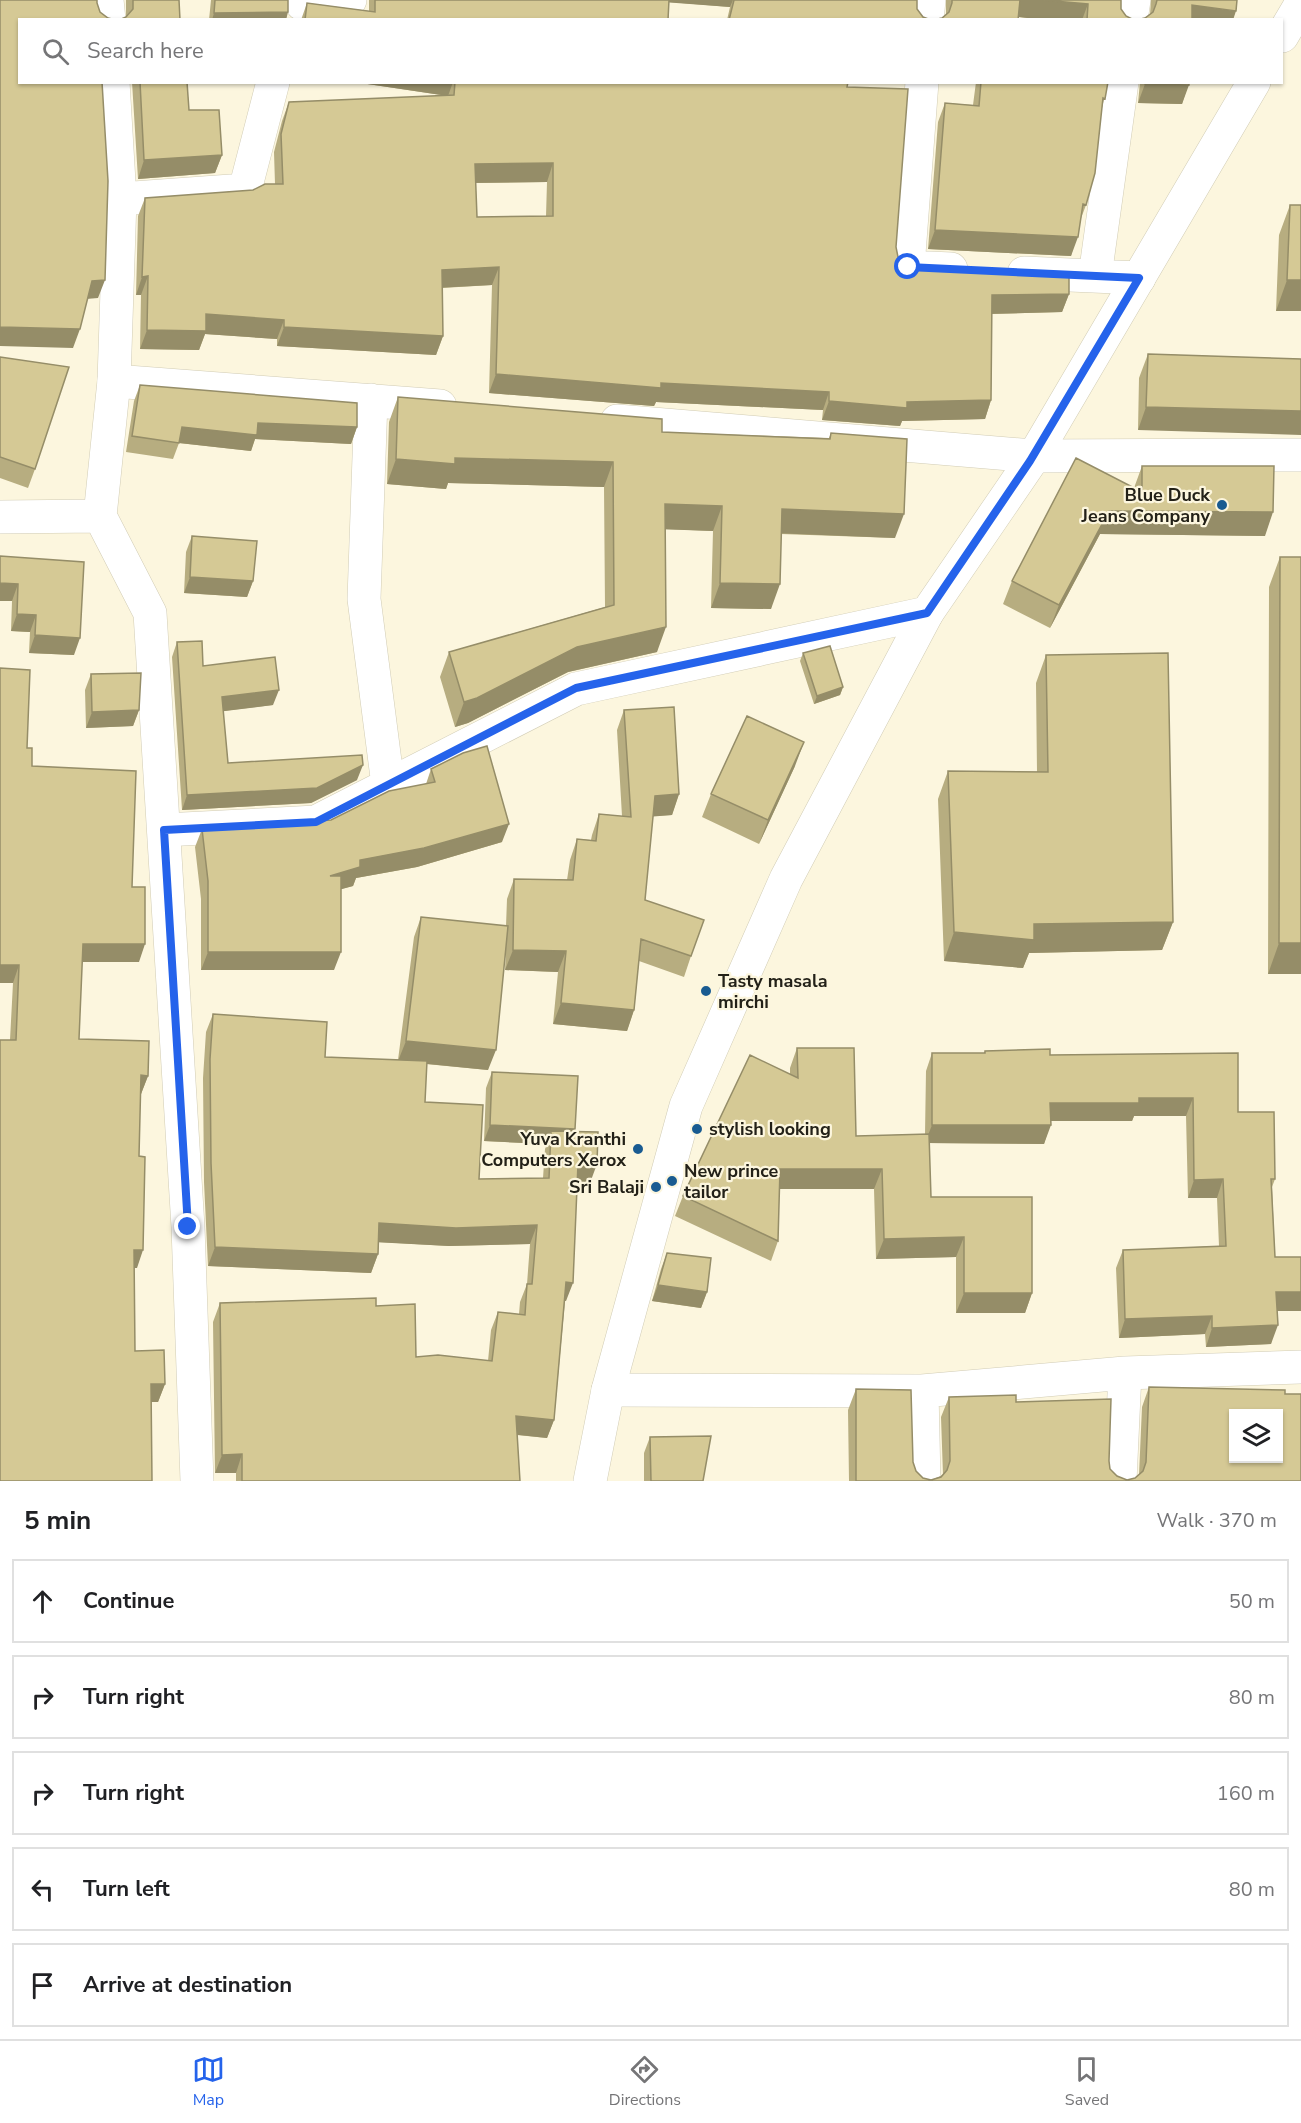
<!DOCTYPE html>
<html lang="en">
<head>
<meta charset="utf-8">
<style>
  :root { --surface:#fff; --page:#f2f2f2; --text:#202124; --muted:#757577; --line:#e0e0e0; --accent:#2563eb }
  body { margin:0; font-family:"Nunito Sans",sans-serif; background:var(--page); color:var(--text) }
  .controls { position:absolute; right:18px; bottom:18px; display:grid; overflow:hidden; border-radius:0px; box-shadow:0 2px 4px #0004 }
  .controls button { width:54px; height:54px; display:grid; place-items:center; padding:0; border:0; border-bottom:2px solid var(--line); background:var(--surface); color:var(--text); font:30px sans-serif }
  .stop { position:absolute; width:18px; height:18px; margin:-14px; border:4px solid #2563eb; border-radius:50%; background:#fff }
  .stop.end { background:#2563eb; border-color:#fff; box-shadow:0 2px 6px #0008 }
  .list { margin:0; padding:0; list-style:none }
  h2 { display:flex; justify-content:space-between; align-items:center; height:78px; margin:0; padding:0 24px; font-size:26px }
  h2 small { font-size:20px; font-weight:400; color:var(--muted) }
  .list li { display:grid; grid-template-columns:39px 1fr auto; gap:18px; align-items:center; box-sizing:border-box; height:84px; margin:0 12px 12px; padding:0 12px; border:2px solid var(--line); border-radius:0px }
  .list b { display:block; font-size:22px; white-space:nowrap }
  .list em { font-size:20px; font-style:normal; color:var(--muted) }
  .icon { flex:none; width:33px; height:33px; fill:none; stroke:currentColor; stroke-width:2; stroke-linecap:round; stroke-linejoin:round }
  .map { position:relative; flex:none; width:1301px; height:1481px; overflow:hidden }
  .search { position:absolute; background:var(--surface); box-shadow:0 2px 4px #0004; left:18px; right:18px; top:18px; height:66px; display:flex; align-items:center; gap:15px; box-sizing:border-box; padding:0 21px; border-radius:0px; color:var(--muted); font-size:22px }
  .sheet { height:558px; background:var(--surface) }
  nav { display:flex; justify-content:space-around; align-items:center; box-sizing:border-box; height:84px; border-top:2px solid var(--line); background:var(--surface); font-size:16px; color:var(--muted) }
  nav a { display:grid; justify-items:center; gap:3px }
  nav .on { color:var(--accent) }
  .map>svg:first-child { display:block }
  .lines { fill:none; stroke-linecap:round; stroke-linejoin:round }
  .minor-casing { stroke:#d1ccb5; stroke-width:34 }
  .tertiary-casing { stroke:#d1ccb5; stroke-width:34 }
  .minor { stroke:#fff; stroke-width:33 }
  .tertiary { stroke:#fff; stroke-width:33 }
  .wall { fill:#b7ad80; fill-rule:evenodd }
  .shaded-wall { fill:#958d68 }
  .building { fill:#d5c995; stroke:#958d68; stroke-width:1.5; fill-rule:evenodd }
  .route { stroke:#2563eb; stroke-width:8 }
  .poi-dot { fill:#195b91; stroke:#fcf6de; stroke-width:2 }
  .labels { text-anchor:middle; stroke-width:4.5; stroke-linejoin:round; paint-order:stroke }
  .poi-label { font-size:18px; font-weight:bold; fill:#232118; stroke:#fcf6de; text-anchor:end }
</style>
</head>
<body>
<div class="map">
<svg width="1301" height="1481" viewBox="0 0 1301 1481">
  <rect width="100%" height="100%" fill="#fcf6de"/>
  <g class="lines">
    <!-- minor casing -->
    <g class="minor-casing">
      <path id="minor" d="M302,4l48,-4
        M927,20l2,-20
        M1131,20l3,-20
        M922,82l-14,185 43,2
        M120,199l125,-9 28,-108
        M1024,273l115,5
        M1095,276l27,-194
        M114,381l326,25
        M371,400l-7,199 24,186
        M617,421l416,35 268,-1
        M164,830l152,-8 260,-133 351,-76
        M608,1390l314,1 203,-18 176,-6
        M922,1391l2,90
        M1120,1481l5,-108"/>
    </g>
    <!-- tertiary casing -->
    <g class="tertiary-casing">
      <path id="tertiary" d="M107,0l2,20
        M1282,36l19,-32
        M113,82l7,117 -6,182 -14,135 50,97 38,614 9,254
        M0,517l100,-1
        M590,1481l18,-91 78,-284 100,-227 141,-266 104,-152 223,-379"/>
    </g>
    <!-- minor -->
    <use href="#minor" class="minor"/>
    <!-- tertiary -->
    <use href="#tertiary" class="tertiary"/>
  </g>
  <!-- wall -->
  <path class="wall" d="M126,0h53l-53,17z
    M211,0h77l-2,20h-77z
    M369,0h548v9l6,8 8,3h-204l3,-13 -61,-5 -1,18h-367l6,-17 62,8z
    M946,0h175v9l5,7 8,4h-90l-26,-3 -76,1 4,-3z
    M1151,0h86l-92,18 5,-3z
    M132,82h55l2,28 33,45 -7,18 -77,6z
    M354,82h494l-1,5 49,160 2,10 7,7 9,3 155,27 -7,18 -70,2 -1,86 -6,19 -83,2 -2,5 -78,-6 1,-10 -167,-8 -2,4 -165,-13 3,-108 -50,3 1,48 -7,19 -159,-9v-7l-72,-5 -6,16 -59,-1 1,-54h-5l2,-79 7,-18 108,-8 22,-6 -1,-32 8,-31 7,-19 159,-6zM547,182l-1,34 -69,1 -2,-34z
    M976,82h132l-6,26 -16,97 -6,16 -9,35 -143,-7 10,-127 7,-19 28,2z
    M1140,82h49l-7,22 -44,-1z
    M1290,205l11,106h-25l3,-76z
    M1148,354l153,5 -163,71 1,-52z
    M0,357l35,112 -7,19 -28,-10z
    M140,385l217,42 -6,17 -96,-5 -4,12 -72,-8 -6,16 -47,-7 8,-51z
    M398,397l264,35 167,6 2,-5 64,105 -114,-4 -10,75 -60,-1 2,-77 -48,-2 -8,123 -89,20 -100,51 -13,4 -15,-50 9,-25 156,-45 -1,-120 -156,-4 -2,6 -59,-5 2,-62z
    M1142,466l123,70 -165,-2 -50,94 -47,-24 9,-23 122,-93z
    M192,536l61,45 -6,16 -63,-4 2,-41z
    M0,556l74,99 -45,-2 1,-21 -19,-1 1,-30z
    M1280,557l21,417h-33l1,-387z
    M177,642l26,24 70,39 -50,6 5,52 129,17 -46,23 -129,7 -10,-153z
    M803,653l40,34 -3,8 -26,9 -14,-43z
    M1046,655l127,267 -11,28 -133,3 -6,15 -79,-7 -6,-162 10,-28 89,1 -1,-89z
    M91,674l48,36 -6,16 -47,2 -1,-38z
    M624,710l55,84 -7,21 -19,1 -8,84 46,56 -7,21 -45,-16 -5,49 -7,21 -74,-7 5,-52 -53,-2 1,-18 -18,118 -62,-6 -1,38 54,77 64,-1 2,-29 2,-5 -63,-3 2,-53 6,-16 82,60 16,51 -13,-1 -11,119h-1l-11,119 -7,18 -30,-3 3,46h-284v-8h-21l-2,-151 7,-19 156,3 40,51 72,4 3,-31 7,-18 21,2 1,-12 7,-18 3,-40 -81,2 -70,-4 -1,12 -7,19 -163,-7 -4,-84 -1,-104 3,-46 7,-18 112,43 73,3 16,-123 7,-20 85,9 1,-27 7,-20 53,1 3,-20 7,-21 14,1 1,-5 7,-21 23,2 -5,-86z
    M27,748l5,18 100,121 7,75h-57l-3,77 69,37 -7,18 -1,-1 -3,175h-3l1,83 30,33 -7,18h-7l-141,-362 3,-57h-13z
    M795,766l-36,78 -57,-27 9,-23z
    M431,769l71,73 -85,25 -61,11 -3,8 -12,3 -7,81h-133v-71l-6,-52 7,-18 129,-9 95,-36z
    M797,1048l59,88 69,-2 1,-63 6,-18h52l1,-2 65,4 188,57 37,67 -3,8 3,70 26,54h-24l-6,33 -65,3 -1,-13 -86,4 -3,-70 7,-18 96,-4 -2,-48h-29l-2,-82h-52l-2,5h-81l-7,23 -115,-1 2,54 101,96 -7,20h-69v-56l-80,2 -2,-70h-95l-1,52 -7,20 -96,-45 8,-20 107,-122v-6z
    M667,1253l40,39 -6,16 -49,-7 9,-32z
    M1149,1387l136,7 16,87h-452l-1,-71 8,-21 57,73 3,9 7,7 8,2 12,-5 -2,-58 8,-20 67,5 93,59 1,8 7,7 10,4 8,-2 4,-3 3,-68z
    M650,1437l53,44h-59v-28z"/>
  <!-- shaded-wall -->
  <path class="shaded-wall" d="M663,0h70l-3,7 -67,-5z
    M1019,0h24l45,4 -6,16h-38l-31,-4z
    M1192,5l44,6 -3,9h-46z
    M288,12l-2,8h-74l2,-7z
    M354,82h99l-5,14z
    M1145,84l44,1 -7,19 -44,-1z
    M222,155l-7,18 -77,6 6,-19z
    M553,163l-6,19 -79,1 7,-19z
    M935,230l143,7 -7,19 -143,-7z
    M499,267l-7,18 -57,3 7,-18z
    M148,276l-7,19h-5l6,-18z
    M105,280l-7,18 -12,1 6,-18z
    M1287,280h14v31h-25z
    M1069,294l-7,18 -77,2 7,-19z
    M206,314l78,6 -7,19 -72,-5 -6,16 -59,-1 7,-19z
    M0,327l80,2 -7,19 -73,-2z
    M284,327l159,9 -7,19 -159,-9z
    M496,374l333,18 -6,18 -167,-8 -2,4 -165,-13z
    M991,400l-6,19 -83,2 -2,5 -78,-6 7,-19 78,1z
    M1146,407l155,4v24l-163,-5z
    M258,423l99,4 -6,17 -96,-5 -4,12 -72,-8 3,-16z
    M455,458l158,4 -9,25 -156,-4 -2,6 -59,-5 9,-25z
    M665,504l57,2 -9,25 -57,-2z
    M782,509l122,5 -9,24 -122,-5z
    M1109,511l164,1 -8,24 -165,-2 -50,94 9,-23z
    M190,577l63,4 -6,16 -63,-4z
    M0,583l18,1 -6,17h-12z
    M720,583l60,1 -9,25 -60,-1z
    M17,614l19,1 -6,17 -19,-1z
    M666,627l-9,25 -89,20 -100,51 -13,4 9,-25 113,-55z
    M35,635l45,3 -6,17 -45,-2z
    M843,687l-3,8 -26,9 3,-8z
    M279,690l-6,15 -56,7 5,-15z
    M139,710l-6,16 -47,2 6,-16z
    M804,742l-9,24 -36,78 9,-24z
    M363,765l-6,15 -46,23 -129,7 5,-15z
    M679,794l-7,21 -25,2 8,-21z
    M509,824l-7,18 -85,25 -61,11 -3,8 -29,8 6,-18 30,-16z
    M1173,922l-11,28 -133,3 -6,15 -79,-7 10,-29 80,-8z
    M1279,943h22v31h-33z
    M83,944h62l-6,18h-63z
    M513,950l53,1 -8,21 -53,-2z
    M208,952h133l-7,18h-133z
    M0,965h19l-6,18h-13z
    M561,1003l73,7 -7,21 -74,-7z
    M406,1041l90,9 -8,20 -90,-9z
    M141,1075l7,1 -7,18 -7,-1z
    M1139,1098h54l-7,18h-52l-2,5h-88l6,-18z
    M490,1125l85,4 -6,16 -18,-14 -4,13 -63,-3z
    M932,1125h119l-7,19 -119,-1z
    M578,1164h19l-7,19 -19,-1z
    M780,1169h102l-8,20h-101z
    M1223,1179l-6,19h-29l6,-18z
    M379,1223l158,2 -7,19 -81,2 -76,-4z
    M964,1237l-8,20 -80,2 8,-20z
    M215,1247l163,7 -7,19 -163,-7z
    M134,1250h9l-6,18h-10z
    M566,1282l7,1 -7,18 -6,-1z
    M658,1285l49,7 -6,16 -49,-7z
    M1276,1292h25v19h-31z
    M964,1293h68l-7,20h-69z
    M1212,1316l-7,18 -86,4 6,-19z
    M1278,1325l-7,19 -65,3 6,-19z
    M151,1384h14l-7,18h-14z
    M516,1416l38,4 -7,18 -37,-4z
    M242,1454l-6,19h-21l7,-18z"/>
  <!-- building -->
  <path class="building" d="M0,0h97v3l3,9 8,6 8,2h-96v62h82l6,99 -3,99 -13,1 -12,48 -80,-2z
    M133,0h46l1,20h-61l7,-3 7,-8z
    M215,0h73v12l-74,1z
    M375,0h294l-1,20h-363l2,-17 68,9z
    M734,0h183v9l6,8 8,3h-202z
    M952,0h68l-2,20h-85l9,-2 7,-6 3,-9z
    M1043,0h78v9l5,7 8,4h-47l1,-16z
    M1157,0h80l-1,11 -44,-6v15h-56l9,-2 8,-6 3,-8z
    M140,82h47l2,28h30l3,45 -78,5z
    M455,82h393l-1,5 61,2 -12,158 2,10 7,7 9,3 155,7v20l-77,1 -1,105 -84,2v6l-78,-7v-9l-168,-9v5l-165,-14 3,-107 -57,3 1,66 -159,-9v-7l-78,-6v17l-59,-1 1,-54 -6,1 3,-79 108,-8 12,-6h18l-2,-50 8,-32 165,-7zM553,163v53l-76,1 -2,-53z
    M981,82h127l-3,17 -2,-1 -8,75 -9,32 -3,-1 -5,33 -143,-7 10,-127 34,3z
    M1145,82h44v3l-44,-1z
    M1290,205h11v75h-14z
    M1148,354l153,5v52l-155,-4z
    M0,357l69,10 -34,102 -35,-12z
    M140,385l217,18v24l-99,-4 -1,12 -75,-8 -3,16 -47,-7z
    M398,397l264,22v13l168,7 1,-6 76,6 -3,75 -122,-5 -2,75 -60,-1 2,-77 -57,-2 1,123 -89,20 -100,51 -13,4 -15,-50 165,-47 -1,-143 -158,-4v6l-59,-5z
    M1076,458l66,34v-26h132l-1,46 -164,-1 -50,94 -47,-24z
    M192,536l65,5 -4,40 -63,-4z
    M0,556l84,6 -4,76 -45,-3 1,-20 -19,-1 1,-30 -18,-1z
    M1280,557h21v386h-22z
    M202,641l1,25 72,-9 4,33 -57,7 6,66 134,-8 1,10 -46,23 -130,7 -10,-153z
    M830,646l13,41 -26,9 -14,-43z
    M1168,653l5,269 -139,2v16l-80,-8 -6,-161 100,1 -2,-117z
    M0,668l30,2 -3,78h5v18l104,5 -4,116h13v57h-62l-4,95 70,2 -1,35 -7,-1 -2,81 6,1 -2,93h-9l1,101 29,-1 1,34h-14l1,97h-152v-441h16l3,-75h-19z
    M141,673l-2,37 -47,2 -1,-38z
    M674,707l5,87 -24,2 -10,104 59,20 -13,36 -50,-17 -7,71 -73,-7 5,-52 -53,-1 1,-71 59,1 4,-41 19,2 3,-27 32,3 -7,-107z
    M747,716l57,26 -36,78 -57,-26z
    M487,746l22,78 -85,24 -64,12v7l-30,9h11v76h-133v-71l-6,-52 129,-9 58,-29 46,-9 -4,-13 32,-16z
    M421,917l87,9 -12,124 -90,-9z
    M213,1014l114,8 -2,35 102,4 -2,41 58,3 -4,74 70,-1 2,-47 47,1 -1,32h-19l-5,119 -7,-1 -12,138 -38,-4 4,65h-278v-27l-20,1 -2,-152 156,-5v8l39,-2 1,53 22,-2 54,6 6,-49 27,3 2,-31h5l5,-59 -81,3 -77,-5 -1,31 -163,-7 -4,-84 -1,-104z
    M797,1048h57l2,88 73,-2 2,63h101v96h-68v-56l-80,2 -2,-70h-102l-2,72 -95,-45 67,-141 48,23z
    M1050,1049v6l188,-2v59h36l1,67h-4l4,78h26v35h-25l2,33 -66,3v-12l-87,3 -2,-69 103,-4 -3,-67 -29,1 -1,-82h-54v5h-89l1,22h-119v-72h53v-2z
    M492,1072l86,4 -3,53 -85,-4z
    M667,1253l44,5 -4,34 -49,-7z
    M1149,1387l136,3v4h16v87h-445v-92l55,1 2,72 3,9 7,7 8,2 10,-3 6,-7 3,-9 -1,-64 67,-2v7l95,-3 -2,62 1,8 7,7 10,4 8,-2 8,-7 3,-9zM1233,1413h45v45h-45z
    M711,1436l-8,45h-52l-1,-44z"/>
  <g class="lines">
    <!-- route -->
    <path class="route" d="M188,1227l-24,-397 152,-8 260,-134 351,-75 103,-152 109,-183 -231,-11"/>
  </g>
  <!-- markers -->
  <g class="poi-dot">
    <circle cx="1222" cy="505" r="6"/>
    <circle cx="706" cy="991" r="6"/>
    <circle cx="697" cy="1129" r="6"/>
    <circle cx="638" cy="1149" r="6"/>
    <circle cx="672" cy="1181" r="6"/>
    <circle cx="656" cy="1187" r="6"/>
  </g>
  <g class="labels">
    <!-- poi labels -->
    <g class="poi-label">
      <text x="1210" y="501">Blue Duck<tspan x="1210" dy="21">Jeans Company</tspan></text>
      <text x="718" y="987" text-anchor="start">Tasty masala<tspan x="718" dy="21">mirchi</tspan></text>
      <text x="709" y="1135" text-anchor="start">stylish looking</text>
      <text x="626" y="1145">Yuva Kranthi<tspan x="626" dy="21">Computers Xerox</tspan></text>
      <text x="684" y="1177" text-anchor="start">New prince<tspan x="684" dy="21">tailor</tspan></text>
      <text x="644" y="1193">Sri Balaji</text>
    </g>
  </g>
</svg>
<div class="controls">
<button><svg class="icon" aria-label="layers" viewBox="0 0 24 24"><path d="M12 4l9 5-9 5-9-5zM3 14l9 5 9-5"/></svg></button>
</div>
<div class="stop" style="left:908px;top:267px"></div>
<div class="stop end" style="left:188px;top:1227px"></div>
<div class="search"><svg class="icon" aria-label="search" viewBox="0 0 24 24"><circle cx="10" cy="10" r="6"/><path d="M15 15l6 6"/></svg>Search here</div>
</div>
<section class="sheet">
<h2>5 min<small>Walk · 370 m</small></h2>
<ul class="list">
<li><svg class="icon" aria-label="ahead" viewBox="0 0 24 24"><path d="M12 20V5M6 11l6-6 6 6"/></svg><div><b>Continue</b></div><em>50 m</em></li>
<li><svg class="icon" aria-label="right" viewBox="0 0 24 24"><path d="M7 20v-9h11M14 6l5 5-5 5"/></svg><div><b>Turn right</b></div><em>80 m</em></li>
<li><svg class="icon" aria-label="right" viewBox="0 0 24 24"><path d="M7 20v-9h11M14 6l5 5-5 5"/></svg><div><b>Turn right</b></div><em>160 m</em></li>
<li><svg class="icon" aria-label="left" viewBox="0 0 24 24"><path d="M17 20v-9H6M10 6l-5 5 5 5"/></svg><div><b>Turn left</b></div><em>80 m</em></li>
<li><svg class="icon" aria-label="arrive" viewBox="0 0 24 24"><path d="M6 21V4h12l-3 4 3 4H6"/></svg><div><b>Arrive at destination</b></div></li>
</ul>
</section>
<nav>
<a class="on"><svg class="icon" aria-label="map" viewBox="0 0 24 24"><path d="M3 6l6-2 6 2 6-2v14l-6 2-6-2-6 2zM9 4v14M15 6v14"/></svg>Map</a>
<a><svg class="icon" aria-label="directions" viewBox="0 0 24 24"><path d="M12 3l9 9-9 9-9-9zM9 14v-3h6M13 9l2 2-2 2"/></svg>Directions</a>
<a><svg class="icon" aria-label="saved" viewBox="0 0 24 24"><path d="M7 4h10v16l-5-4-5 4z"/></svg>Saved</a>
</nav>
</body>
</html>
